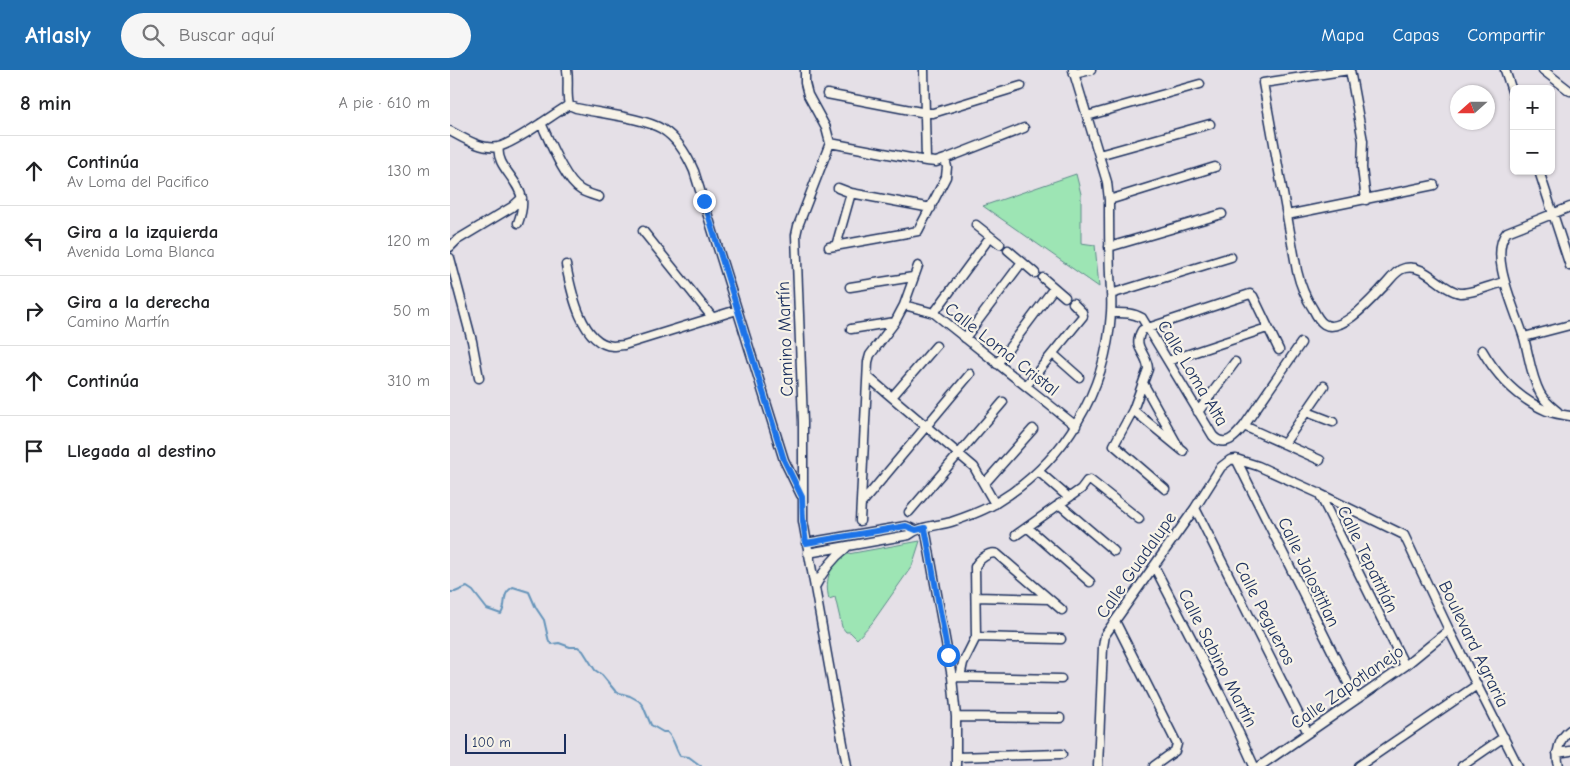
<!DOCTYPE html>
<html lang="es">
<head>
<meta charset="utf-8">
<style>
  :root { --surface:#fff; --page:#f6f6f6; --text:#202124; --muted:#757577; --line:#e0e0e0; --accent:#1f6fb2 }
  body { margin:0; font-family:"Comic Neue",sans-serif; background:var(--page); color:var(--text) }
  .controls { position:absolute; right:15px; top:15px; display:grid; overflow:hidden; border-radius:8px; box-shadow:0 1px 4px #0004 }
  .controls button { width:45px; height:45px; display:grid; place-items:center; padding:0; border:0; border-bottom:1px solid var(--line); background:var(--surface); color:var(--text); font:25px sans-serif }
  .compass { position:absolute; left:1000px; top:15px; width:45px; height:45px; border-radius:50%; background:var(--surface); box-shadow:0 1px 4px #0004; rotate:249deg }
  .scale { position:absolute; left:15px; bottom:12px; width:101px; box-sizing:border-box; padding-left:5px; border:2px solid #1b2f5e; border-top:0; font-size:14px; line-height:18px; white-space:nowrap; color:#1b2f5e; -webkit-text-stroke:4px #f7f3e8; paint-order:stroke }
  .stop { position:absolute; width:15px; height:15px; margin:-11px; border:4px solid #1a73e8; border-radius:50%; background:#fff }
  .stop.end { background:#1a73e8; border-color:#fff; box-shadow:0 1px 5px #0008 }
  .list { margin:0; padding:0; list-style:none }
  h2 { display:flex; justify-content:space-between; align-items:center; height:65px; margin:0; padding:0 20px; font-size:21px }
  h2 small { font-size:16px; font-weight:400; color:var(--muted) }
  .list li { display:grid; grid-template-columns:32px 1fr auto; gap:15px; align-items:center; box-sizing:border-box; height:70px; padding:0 20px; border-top:1px solid var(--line) }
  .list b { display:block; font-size:19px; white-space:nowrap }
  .list p { margin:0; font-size:16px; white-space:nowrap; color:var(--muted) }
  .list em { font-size:16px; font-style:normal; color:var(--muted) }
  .icon { flex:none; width:28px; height:28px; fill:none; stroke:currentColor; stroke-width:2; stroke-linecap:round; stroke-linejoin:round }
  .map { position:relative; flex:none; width:1120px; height:696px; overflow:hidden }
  header { display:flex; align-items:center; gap:30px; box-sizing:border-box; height:70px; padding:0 25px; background:var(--accent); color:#fff }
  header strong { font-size:24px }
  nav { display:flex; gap:28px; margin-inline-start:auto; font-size:18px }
  .search { width:350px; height:45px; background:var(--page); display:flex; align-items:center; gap:12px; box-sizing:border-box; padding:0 18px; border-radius:28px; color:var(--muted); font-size:19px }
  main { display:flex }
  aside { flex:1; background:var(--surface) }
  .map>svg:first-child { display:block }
  .green { fill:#9de5b4; stroke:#5c8a89 }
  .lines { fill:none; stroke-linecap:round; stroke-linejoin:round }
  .stream { stroke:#6594ba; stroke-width:2 }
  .minor-casing { stroke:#1b2f5e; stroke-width:11 }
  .minor { stroke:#f7f3e8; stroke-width:8 }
  .route { stroke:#1a73e8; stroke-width:6 }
  .labels { text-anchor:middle; stroke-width:4.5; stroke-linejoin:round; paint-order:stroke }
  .street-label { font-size:18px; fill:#1b2f5e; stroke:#f7f3e8 }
</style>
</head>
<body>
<header>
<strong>Atlasly</strong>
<div class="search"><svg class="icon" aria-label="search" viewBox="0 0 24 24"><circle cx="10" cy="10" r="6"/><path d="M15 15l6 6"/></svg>Buscar aquí</div>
<nav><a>Mapa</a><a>Capas</a><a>Compartir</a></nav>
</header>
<main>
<aside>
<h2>8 min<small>A pie · 610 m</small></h2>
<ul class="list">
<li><svg class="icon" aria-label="ahead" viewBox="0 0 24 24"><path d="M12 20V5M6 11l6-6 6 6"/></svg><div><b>Continúa</b><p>Av Loma del Pacifico</p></div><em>130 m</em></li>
<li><svg class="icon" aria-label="left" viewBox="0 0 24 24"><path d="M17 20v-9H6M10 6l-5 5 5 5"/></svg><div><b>Gira a la izquierda</b><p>Avenida Loma Blanca</p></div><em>120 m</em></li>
<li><svg class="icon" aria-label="right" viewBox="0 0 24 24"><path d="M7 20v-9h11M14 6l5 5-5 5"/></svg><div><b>Gira a la derecha</b><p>Camino Martín</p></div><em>50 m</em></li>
<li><svg class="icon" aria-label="ahead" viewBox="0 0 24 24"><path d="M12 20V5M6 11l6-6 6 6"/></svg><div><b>Continúa</b></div><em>310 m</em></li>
<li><svg class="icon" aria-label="arrive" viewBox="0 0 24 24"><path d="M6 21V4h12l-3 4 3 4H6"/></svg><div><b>Llegada al destino</b></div></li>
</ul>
</aside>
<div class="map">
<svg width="1120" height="696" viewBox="0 0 1120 696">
  <rect width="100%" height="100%" fill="#e5e0e7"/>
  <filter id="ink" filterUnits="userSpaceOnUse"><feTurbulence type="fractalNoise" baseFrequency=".02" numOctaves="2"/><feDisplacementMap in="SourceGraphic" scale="10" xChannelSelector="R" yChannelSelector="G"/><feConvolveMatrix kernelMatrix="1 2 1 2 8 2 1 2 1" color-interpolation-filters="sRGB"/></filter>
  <g filter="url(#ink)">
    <!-- green -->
    <path class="green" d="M626,104l5,20v49l14,2 4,42 -116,-81z
      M470,471l-8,25 -40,57 -15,16 -7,-7h-4l-4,-5 -7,-30 -6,2c-5,-20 1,-35 19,-45z"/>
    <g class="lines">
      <!-- stream -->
      <path class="stream" d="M0,522h5l12,-5 6,4 14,18 14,5c7,-11 -1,-19 12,-27l16,5 7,16 8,12 5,22 3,2 7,-1 11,4h8l5,4 12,19 7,5 14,17 14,4 9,5 4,5 8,19 12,7h4c7,6 8,16 13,24l9,1 12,9"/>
      <!-- minor casing -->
      <g class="minor-casing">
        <path id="minor" d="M117,0c2,12 -1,24 2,35l7,3c21,5 69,10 86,21 15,9 25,26 32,42l90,289 17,35
          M355,0v13l3,12 18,33 4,15 -32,83 -2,9 7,187v99l44,245
          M474,0l2,91
          M899,0l-86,13 34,188c3,13 8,26 16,38 3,6 6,12 11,15 18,11 50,-28 61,-39 6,-6 11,-15 20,-17 20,-5 36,22 55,25 11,1 32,-8 44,-11
          M900,0l13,71 -1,27 4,32
          M1055,0l9,27
          M1093,0l27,21
          M624,4l17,-4
          M377,24l99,19h7l88,-27
          M637,46l113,-32
          M91,53c8,17 24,58 40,67 5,3 12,5 18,7
          M0,61c13,7 32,19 48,16 17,-4 54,-32 71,-42
          M49,77c-4,19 21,33 23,53 1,8 -1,15 -4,23
          M649,85l111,-31
          M495,89l79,-31
          M1089,101l31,95
          M388,118l13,5 80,15
          M659,130l106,-33
          M837,145l147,-30
          M526,155l24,19
          M193,161l69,86
          M386,176l15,-53
          M0,177l7,-7 55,-33 10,-9
          M379,177l89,-16 28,-54 1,-10 -2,-8 -9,3 -10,-1 -96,-18
          M659,177l113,-33
          M558,180l27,23
          M0,188l22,83 7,37
          M116,195c5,25 15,79 47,81 3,0 8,-1 11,-1l113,-35
          M593,208l22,19
          M400,217l63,-10
          M661,224l120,-37
          M454,235l30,8 142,113
          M484,243l56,-76
          M661,243c11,0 21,-1 31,5l71,118c12,13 23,0 31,-10l57,-83
          M401,259l44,-7
          M1074,267l46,-12
          M515,268l57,-76
          M1032,280c15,26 37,49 65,61 6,2 16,4 23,5
          M603,284l26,23
          M718,291l99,-33
          M547,294l57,-76
          M418,307l106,90 21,37
          M693,313l35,63
          M576,316l57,-70 -1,-4 -9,-9
          M442,327l44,-51
          M683,340l50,41
          M748,342l37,-50
          M857,342l26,10
          M1108,342c-7,-6 -14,-11 -18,-19 -9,-17 -11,-37 -16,-55 -7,-25 -37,-84 -17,-106l63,-25
          M794,356l76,34
          M834,374l40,-58
          M786,389l22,7 60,27 86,42 45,95 69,136
          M786,389l120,240
          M588,401l30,26
          M535,413l48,-54
          M715,419l-51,-44 19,-35 15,-41c0,-16 -17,-21 -6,-39l108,-36 3,2 26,54
          M869,423l86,173
          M412,433l108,-129
          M609,434l55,47
          M745,438l113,225
          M459,442l94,-110
          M410,451l8,-159 2,-7 25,-33 9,-17 14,-39
          M577,457l63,55
          M475,458l27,149 4,40v49
          M566,465l65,-46 6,-8 3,-1 49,39
          M356,473l100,-17 9,4
          M358,483l101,-18c11,-9 28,-9 42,-13 15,-5 32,-11 45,-19 68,-41 110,-111 115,-190 1,-12 0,-25 -1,-38 -1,-25 -1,-50 -1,-75l-2,-18 -34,-112
          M704,496l74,143 26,57
          M365,517c8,-16 17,-28 31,-39
          M526,527l73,2
          M665,551l62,123 -2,7 -21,15
          M526,567l85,2
          M506,607l105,2
          M510,607l3,-14 13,-26 -1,-70c3,-7 14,-16 22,-13l65,56
          M506,647l104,1
          M1107,683l13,-2
          M506,687l106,-3
          M648,696l5,-119 2,-12 90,-127 26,-41 9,-7 6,-1
          M810,696l145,-100 44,-36
          M909,696l118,-81
          M1012,696l42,-29
          M1109,696c-4,-13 0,-28 11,-36"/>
      </g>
      <!-- minor -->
      <use href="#minor" class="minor"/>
    </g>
  </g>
  <g class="lines" filter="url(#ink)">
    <!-- route -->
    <path class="route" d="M254,131l80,259 18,37 1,24 3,22 100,-17 10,4 9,-2 23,127"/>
  </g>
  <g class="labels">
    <!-- street labels -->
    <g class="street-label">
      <text transform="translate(335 269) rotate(-92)" y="6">Camino Martín</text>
      <text transform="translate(552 279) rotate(38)" y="6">Calle Loma Cristal</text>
      <text transform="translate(743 303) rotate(59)" y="6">Calle Loma Alta</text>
      <text transform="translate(918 489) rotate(64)" y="6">Calle Tepatitlán</text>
      <text transform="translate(686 495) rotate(-55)" y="6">Calle Guadalupe</text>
      <text transform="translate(859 502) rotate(64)" y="6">Calle Jalostitlan</text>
      <text transform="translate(815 543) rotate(63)" y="6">Calle Pegueros</text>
      <text transform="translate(1024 574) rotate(64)" y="6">Boulevard Agraria</text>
      <text transform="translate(768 588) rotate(63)" y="6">Calle Sabino Martín</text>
      <text transform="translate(897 617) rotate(-35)" y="6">Calle Zapotlanejo</text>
    </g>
  </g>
</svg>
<div class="controls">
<button>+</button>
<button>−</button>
</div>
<svg class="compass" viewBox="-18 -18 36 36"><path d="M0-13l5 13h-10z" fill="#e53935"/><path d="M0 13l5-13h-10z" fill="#757577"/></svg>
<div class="scale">100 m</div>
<div class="stop" style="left:498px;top:585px"></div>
<div class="stop end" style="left:254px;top:131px"></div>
</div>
</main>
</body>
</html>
